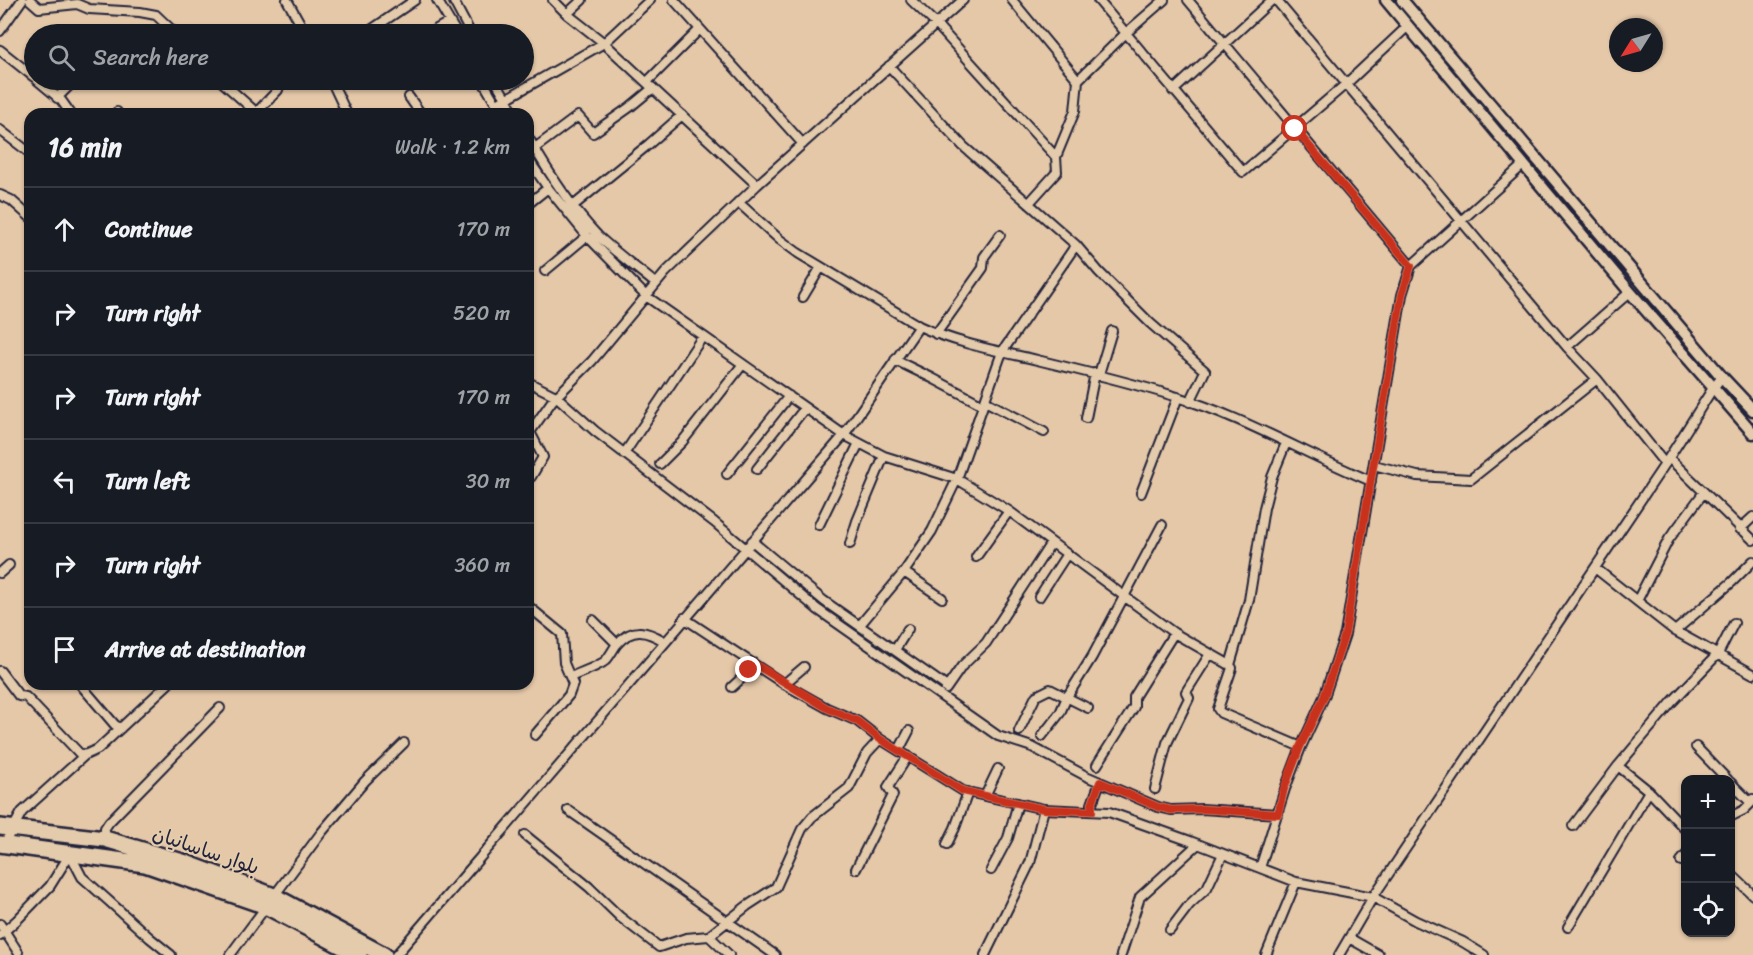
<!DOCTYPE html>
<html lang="en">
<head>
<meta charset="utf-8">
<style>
  :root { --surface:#171b24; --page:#20242c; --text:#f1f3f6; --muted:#9ea1a6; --line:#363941 }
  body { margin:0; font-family:Sriracha,"Playpen Sans Arabic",sans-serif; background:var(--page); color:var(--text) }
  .controls { position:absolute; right:18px; bottom:18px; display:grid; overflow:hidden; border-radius:12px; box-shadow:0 2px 4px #0004 }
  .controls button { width:54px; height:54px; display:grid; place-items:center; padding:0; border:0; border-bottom:2px solid var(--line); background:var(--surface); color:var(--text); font:30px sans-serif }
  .compass { position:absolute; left:1609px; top:18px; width:54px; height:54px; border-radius:50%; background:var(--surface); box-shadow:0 2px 4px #0004; rotate:233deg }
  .stop { position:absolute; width:18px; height:18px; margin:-14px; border:4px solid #c8321e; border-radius:50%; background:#fff }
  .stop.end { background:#c8321e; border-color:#fff; box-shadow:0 2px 6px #0008 }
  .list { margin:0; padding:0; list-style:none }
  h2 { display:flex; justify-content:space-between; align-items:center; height:78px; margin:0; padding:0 24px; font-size:26px }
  h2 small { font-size:20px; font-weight:400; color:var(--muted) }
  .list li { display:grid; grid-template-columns:39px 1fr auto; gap:18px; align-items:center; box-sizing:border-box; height:84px; padding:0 24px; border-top:2px solid var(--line) }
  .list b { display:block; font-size:22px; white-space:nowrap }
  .list em { font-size:20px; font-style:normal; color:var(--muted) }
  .icon { flex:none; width:33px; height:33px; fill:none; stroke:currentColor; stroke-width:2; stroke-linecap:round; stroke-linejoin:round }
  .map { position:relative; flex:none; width:1753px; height:955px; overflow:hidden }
  .search { position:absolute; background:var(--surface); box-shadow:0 2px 4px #0004; left:24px; top:24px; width:510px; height:66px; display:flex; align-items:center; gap:15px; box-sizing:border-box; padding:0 21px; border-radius:33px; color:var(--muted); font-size:22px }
  .panel { position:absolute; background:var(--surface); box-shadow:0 2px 4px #0004; left:24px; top:108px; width:510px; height:582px; border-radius:18px }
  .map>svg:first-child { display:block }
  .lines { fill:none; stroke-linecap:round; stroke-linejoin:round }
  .street-casing { stroke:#22223b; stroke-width:12 }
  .secondary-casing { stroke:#22223b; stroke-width:15 }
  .highway-casing { stroke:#22223b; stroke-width:20 }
  .street { stroke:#e3cbab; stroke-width:8 }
  .secondary { stroke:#e3cbab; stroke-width:10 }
  .highway { stroke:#e3cbab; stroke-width:15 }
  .route { stroke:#c8321e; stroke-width:8 }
  .labels { text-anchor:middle; stroke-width:4.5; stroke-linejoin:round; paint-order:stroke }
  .street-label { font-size:20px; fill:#22223b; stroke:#e3cbab }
</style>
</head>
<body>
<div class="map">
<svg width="1753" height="955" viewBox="0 0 1753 955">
  <rect width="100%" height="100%" fill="#e5c8a8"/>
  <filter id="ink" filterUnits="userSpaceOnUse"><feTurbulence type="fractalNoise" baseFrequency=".0167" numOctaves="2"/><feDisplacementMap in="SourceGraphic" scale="12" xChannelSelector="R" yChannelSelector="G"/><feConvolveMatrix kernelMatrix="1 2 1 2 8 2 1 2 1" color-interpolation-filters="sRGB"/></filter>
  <g filter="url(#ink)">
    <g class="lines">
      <!-- street casing -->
      <g class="street-casing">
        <path id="street" d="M30,0l9,8 38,-4 12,5 51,3 16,3 20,19
          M287,0l19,34
          M437,0l20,34
          M453,0l18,34
          M553,0l14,14 37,29 153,142
          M674,0l129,144
          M911,0l25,24 120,133
          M1012,0l66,80
          M1098,0l145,172 103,-88 62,-58
          M1188,0l223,266
          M1276,0l291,347 30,32 68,85
          M567,14l15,-14
          M0,31l22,-31
          M365,34l50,-34
          M428,34l21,-12
          M0,50l34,27
          M889,66l74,80 113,99 23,27 51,51 55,48 -15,31
          M37,80l24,20 10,14
          M220,80l38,34
          M331,80l16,34
          M482,80l20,34
          M495,80l20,34
          M647,82l53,-53
          M1173,91l99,-91
          M409,97l12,17
          M57,98l18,-18
          M497,104l107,-61 46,-43
          M256,113l22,-23 2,-10
          M115,114l2,-2
          M0,130l30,23
          M528,137c20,35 42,70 70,99 18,17 39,32 58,48
          M535,148l43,-32 15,17 37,-26 23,-19
          M528,159l20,29 39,48 59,60 198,139 40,21 73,23 52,32 165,122 56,32 2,3 -14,41 3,4 80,34
          M0,195l11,5 19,17
          M738,202l41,37 19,14 121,73c36,17 79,25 118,34 46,11 92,22 137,36 70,21 131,58 197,85
          M1030,202l27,-30 -1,-15 19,-46 3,-31 48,-47 38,-33
          M528,204l20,-16
          M573,206l76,-62 33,-29
          M545,271l42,-35
          M803,297l18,-30
          M936,334l47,-66 1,-11 16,-22
          M1567,347l63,-55
          M895,360l37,18 51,27
          M1099,374l13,-43
          M528,382l28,14 39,35 119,91 103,87 181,127 34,11 54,29 72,31 13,3 31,-1 76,5
          M985,401l59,31
          M1086,418l9,-45
          M530,432l13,25 -12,20
          M528,435l24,-34 40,-40 74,-89 91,-87 206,-185
          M624,454l79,-118
          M1669,458l84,82
          M660,464l22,-22 61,-78
          M1374,465l43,11 54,3 126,-100
          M757,469l48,-61
          M727,474l62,-78
          M1141,493l37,-96
          M819,525l40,-82
          M1740,529l13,-12
          M752,541l72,60 123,86
          M850,544l7,-23 27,-65
          M976,557l33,-46
          M1595,568l80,63 78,43
          M904,572l38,26
          M0,573l9,-8
          M1039,597l28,-43
          M1637,601l32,-62 35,-47
          M528,606l34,28 2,29 9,21 -4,11 -34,40
          M684,618l100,66 43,24 30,13 23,18 83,52 81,18 65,3 81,29 106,41 77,15 43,24 47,21 21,13
          M593,620l24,24
          M860,625l44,-53 28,-41 25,-52 45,-127 74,-107
          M1675,631l57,-49 21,-21
          M895,650l13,-21
          M1230,665l19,-65 15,-92 8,-31 14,-34
          M0,671l19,25 7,1 53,56 6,2
          M571,677c8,-4 31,-12 35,-17 4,-4 7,-11 11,-16 16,-18 30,-13 47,-3
          M80,684l35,41 6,3
          M784,684l20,-17
          M732,687l11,-10 10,-14
          M946,689l16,-23 24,-23 65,-100
          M1019,731l17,-35 14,-7 38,19
          M1042,736l18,-23 7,-16 25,-40 70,-132
          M1696,747l32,33
          M899,750l10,-19
          M1097,765l37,-58v-10l40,-64
          M1730,782l21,21 2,-4
          M1155,789l12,-46 22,-45 -3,-6 24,-38
          M985,796l13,-27
          M568,810l207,145
          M1092,811v-7l8,-22
          M1730,817l14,-7 7,-7
          M1573,826l45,-60
          M1686,830l-37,-39 -31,-25 54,-64 46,-48 16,-31
          M525,835l64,52 31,30 39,30 27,-9 23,-2 38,-30 29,-19 26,-58 10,-12 37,-29 18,-35 13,-14
          M105,839v-11l4,-6 111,-114
          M4,844l18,-32 63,-57 13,-6 70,-65
          M947,844l8,-16 13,-36
          M70,854l12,23 68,61 21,17
          M1681,861l5,-6
          M1260,868l25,-79 16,-42 23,-50 21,-63 57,-339 9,-29 112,-101
          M856,869l37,-74 -5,-8 20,-31
          M991,870l17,-32 10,-35
          M1730,873l23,22
          M0,924l18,28
          M1568,927l81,-136
          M1170,930l19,-25 18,-17 16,-34
          M0,935l17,-15 33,-34 20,-32
          M709,936l20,19
          M1349,938l30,17
          M230,955l91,-122 44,-52 39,-38
          M396,955l448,-520 75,-109
          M985,955l45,-92 14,-54
          M1121,955l19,-58 58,-53
          M1266,955l30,-73
          M1339,955l34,-58 292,-433 48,-76 9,-11"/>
      </g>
      <!-- secondary casing -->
      <g class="secondary-casing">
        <path id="secondary" d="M1386,0l244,292 123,141
          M1402,0l320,377 31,33"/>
      </g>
      <!-- highway casing -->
      <g class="highway-casing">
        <path id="highway" d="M0,827l105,12 81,24 88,33 110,59
          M0,844l145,20 121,42 93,49"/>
      </g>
      <!-- street -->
      <use href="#street" class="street"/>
      <!-- secondary -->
      <use href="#secondary" class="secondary"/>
      <!-- highway -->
      <use href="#highway" class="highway"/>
    </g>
  </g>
  <g class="lines" filter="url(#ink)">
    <!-- route -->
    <path class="route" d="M749,670l4,-7 74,45 30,13 23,18 83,52 81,18 48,2v-7l8,-22 58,25 13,3 31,-1 76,5 6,-25 16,-42 24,-50 21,-63 57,-339 9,-29 -116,-137"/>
  </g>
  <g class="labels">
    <!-- street labels -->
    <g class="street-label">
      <text transform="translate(206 850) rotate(19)" y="7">بلوار ساسانیان</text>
    </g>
  </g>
</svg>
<div class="controls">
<button>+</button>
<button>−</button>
<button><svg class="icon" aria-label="locate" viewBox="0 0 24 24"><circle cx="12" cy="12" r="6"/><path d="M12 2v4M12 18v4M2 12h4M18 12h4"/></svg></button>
</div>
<svg class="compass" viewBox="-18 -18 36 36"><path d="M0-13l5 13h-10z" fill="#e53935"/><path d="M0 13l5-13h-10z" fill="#9ea1a6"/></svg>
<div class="stop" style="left:1295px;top:129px"></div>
<div class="stop end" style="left:749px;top:670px"></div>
<div class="search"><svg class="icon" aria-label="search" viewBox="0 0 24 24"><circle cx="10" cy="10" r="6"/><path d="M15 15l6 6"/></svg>Search here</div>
<section class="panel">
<h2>16 min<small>Walk · 1.2 km</small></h2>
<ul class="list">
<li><svg class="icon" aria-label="ahead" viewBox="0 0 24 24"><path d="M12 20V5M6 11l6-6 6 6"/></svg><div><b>Continue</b></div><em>170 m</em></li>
<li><svg class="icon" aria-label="right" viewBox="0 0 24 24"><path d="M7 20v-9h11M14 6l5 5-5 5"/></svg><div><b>Turn right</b></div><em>520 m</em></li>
<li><svg class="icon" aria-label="right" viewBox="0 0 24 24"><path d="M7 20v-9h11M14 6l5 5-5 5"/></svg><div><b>Turn right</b></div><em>170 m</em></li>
<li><svg class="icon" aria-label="left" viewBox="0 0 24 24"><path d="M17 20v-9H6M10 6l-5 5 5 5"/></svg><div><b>Turn left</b></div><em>30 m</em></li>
<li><svg class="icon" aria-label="right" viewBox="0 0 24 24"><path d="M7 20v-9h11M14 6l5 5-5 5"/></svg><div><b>Turn right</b></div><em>360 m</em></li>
<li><svg class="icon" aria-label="arrive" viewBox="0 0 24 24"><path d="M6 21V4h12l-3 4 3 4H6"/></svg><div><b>Arrive at destination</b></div></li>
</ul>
</section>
</div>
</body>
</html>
